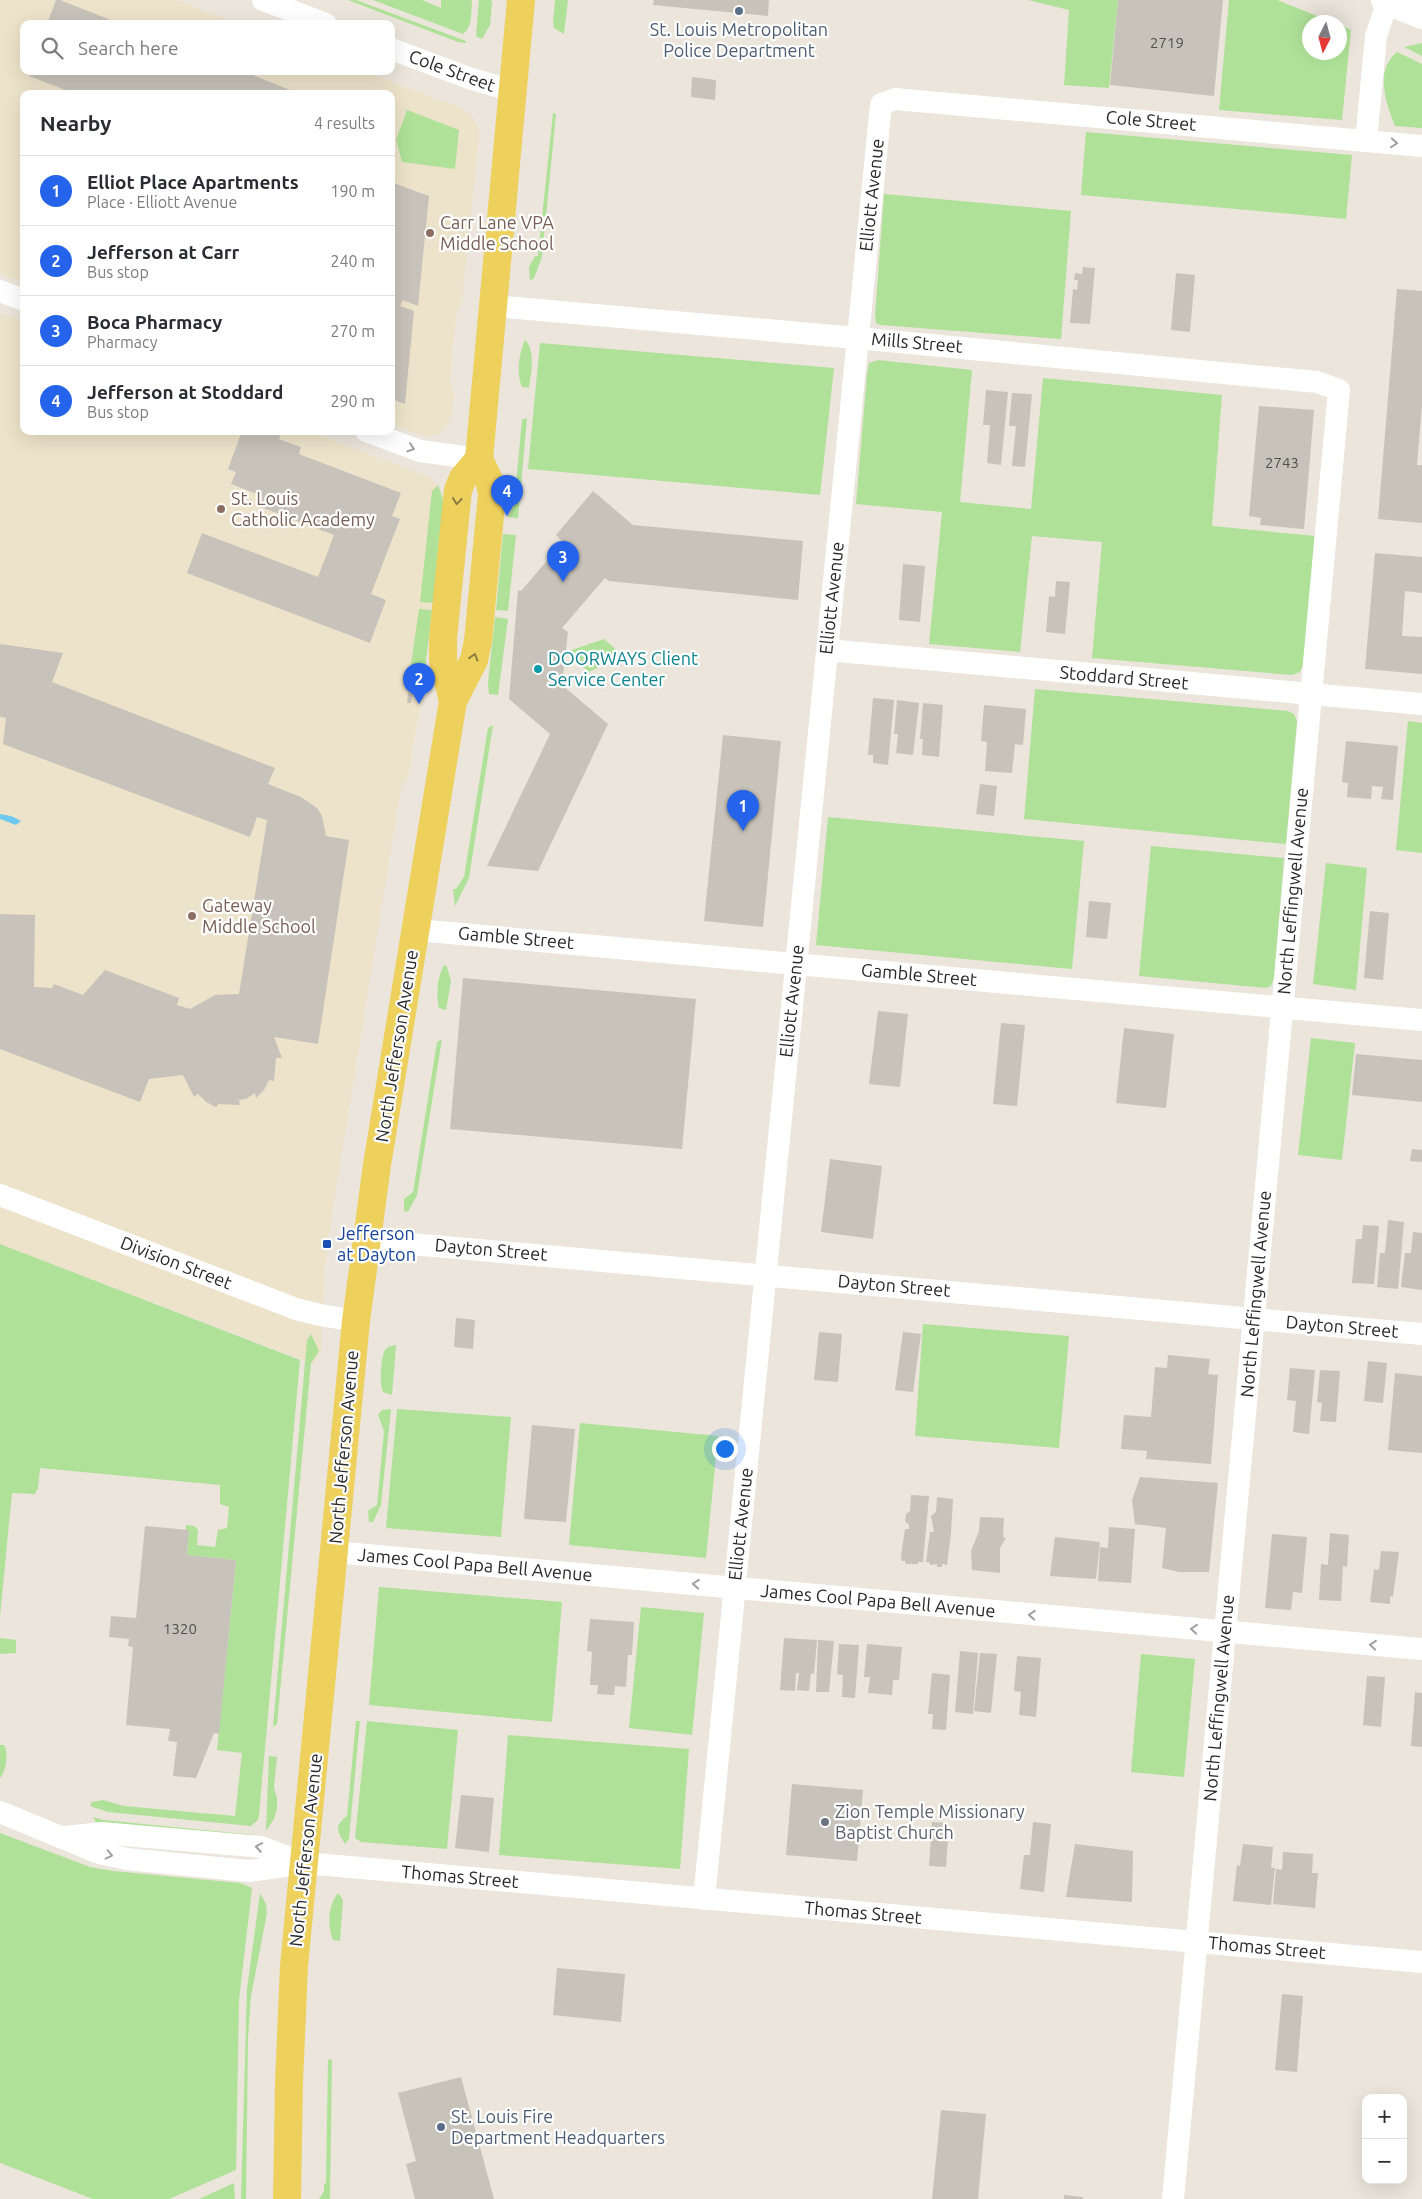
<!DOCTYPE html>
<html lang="en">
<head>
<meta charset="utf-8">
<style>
  :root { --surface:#fff; --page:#f7f7f7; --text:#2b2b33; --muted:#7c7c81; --line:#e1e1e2; --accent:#2563eb }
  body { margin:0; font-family:Ubuntu,sans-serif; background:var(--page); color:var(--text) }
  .controls { position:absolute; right:15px; bottom:15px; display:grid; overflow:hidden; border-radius:10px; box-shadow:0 5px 20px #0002 }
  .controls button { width:45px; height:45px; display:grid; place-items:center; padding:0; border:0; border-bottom:1px solid var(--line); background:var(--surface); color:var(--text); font:25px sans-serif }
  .compass { position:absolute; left:1302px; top:15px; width:45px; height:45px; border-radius:50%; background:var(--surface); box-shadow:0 5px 20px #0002; rotate:186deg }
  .you { position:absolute; left:724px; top:1448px; width:18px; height:18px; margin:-12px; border:4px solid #fff; border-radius:50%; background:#1a73e8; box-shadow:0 0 0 8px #1a73e833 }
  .badge { display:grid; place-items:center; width:32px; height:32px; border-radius:50%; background:var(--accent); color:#fff; font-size:16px; font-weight:700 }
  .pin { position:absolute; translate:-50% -41px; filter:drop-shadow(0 1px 2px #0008) }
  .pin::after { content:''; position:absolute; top:26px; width:18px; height:15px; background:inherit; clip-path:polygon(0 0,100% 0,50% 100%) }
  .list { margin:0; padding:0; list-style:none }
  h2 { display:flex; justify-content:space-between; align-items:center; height:65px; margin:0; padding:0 20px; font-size:21px }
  h2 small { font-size:16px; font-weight:400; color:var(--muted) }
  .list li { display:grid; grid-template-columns:32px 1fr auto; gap:15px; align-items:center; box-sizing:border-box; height:70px; padding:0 20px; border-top:1px solid var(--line) }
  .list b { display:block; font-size:19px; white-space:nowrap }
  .list p { margin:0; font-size:16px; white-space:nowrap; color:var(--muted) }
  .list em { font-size:16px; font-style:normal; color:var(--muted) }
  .icon { flex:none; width:28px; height:28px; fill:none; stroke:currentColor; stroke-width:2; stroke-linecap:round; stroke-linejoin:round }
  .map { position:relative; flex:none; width:1422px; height:2199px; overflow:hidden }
  .search { position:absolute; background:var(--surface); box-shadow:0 5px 20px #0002; left:20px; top:20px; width:375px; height:55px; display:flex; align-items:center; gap:12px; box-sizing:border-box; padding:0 18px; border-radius:10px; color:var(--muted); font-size:19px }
  .panel { position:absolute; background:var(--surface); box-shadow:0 5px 20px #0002; left:20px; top:90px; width:375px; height:345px; border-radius:10px }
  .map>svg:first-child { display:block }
  .education { fill:#ede3ca }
  .green { fill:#afe198 }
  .water { fill:#6fc8ed }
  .building { fill:#c7c3ba }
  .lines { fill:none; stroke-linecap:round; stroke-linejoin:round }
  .minor { stroke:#fff; stroke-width:22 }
  .secondary { stroke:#fff; stroke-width:28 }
  .primary { stroke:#eed05d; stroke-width:28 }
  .oneway { stroke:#9f9f9f }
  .oneway2 { stroke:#8c7c43 }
  .service-dot { fill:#5c6f8a; stroke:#fff; stroke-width:2 }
  .education-dot { fill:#8d6e63; stroke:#fff; stroke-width:2 }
  .culture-dot { fill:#0f9aa8; stroke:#fff; stroke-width:2 }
  .transit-dot { fill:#1a4fb4; stroke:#fff; stroke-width:2 }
  .worship-dot { fill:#6b7280; stroke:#fff; stroke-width:2 }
  .labels { text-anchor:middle; stroke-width:4.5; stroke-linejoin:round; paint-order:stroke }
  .number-label { font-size:15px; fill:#50504d }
  .service-label { font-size:18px; fill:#4e5e75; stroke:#fff }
  .street-label { font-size:18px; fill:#292929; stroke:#fff }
  .education-label { font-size:18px; fill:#785e54; stroke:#fff; text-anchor:start }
  .culture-label { font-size:18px; fill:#0d838f; stroke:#fff; text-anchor:start }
  .transit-label { font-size:18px; fill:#164399; stroke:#fff; text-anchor:start }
  .worship-label { font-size:18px; fill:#5b616d; stroke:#fff; text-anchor:start }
</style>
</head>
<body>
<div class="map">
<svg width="1422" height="2199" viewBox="0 0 1422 2199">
  <rect width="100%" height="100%" fill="#ebe5db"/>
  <!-- education -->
  <path class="education" d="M0,0h176l62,24h-214v47h339l95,36 13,8 7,13 1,8 -17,165 -5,10 -5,45 -2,25 4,14 -2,18 -7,17 -8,4 -12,2 -34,-12v-330h-367v189l-24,-10z
    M0,313l24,9v109h284l118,45 10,7 7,13 -19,185 -16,96 -7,10 -69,427 -8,60 -3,77 -7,13 -314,-120z"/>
  <!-- green -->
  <path class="green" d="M348,0h8l110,41v2l-8,-1z
    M373,0h49l19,8v-8h31c-1,11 1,27 -9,34z
    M479,0h12l1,3 -2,22 -8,14 -6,-3z
    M555,0h13l-4,34 -10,-6 -1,-6z
    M1028,0h90l-9,88 -45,-3 5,-75z
    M1229,0h48l55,22h-22v30h30v-27l11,5 -9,90 -123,-10z
    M1422,43v13l-18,-9z
    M1397,52l25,12v64l-27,-2c-9,-23 -21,-55 2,-74z
    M407,110l52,20 -4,39 -53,-7 -6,-22z
    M553,113l3,1 -14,143 -8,21 -4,3 -1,-14 6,-11h3z
    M1086,132l266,23 -6,64 -265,-24z
    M884,194l187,17 -10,128 -180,-14 -5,-2 -1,-7z
    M525,340c11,11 6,33 4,48l-7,-1c-6,-15 -3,-33 3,-47z
    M540,343l294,25 -14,127 -292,-26z
    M878,360l94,10 -12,132 71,7 12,-131 179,17 -10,131 103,10 -11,127 -4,9 -8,3 -200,-17 10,-116 -70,-6 -12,116 -91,-8 13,-132 -86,-8 11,-130 2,-11z
    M527,418l-9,100 -10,-1 6,-11 8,-86z
    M438,485l6,17 -11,101 -13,-1 12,-111z
    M503,534l13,1 -8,76 -12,-1z
    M419,609l13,1 -9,77 -15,-2z
    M495,617l13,2 -10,76 -9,-1 -1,-11z
    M604,639l18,16 -33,17 -23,-20z
    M1035,689l253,22 6,3 3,7 -11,123 -262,-25z
    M1408,721l14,2v130l-26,-3z
    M493,725l-24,153 -14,28 -2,-17h3l8,-12 24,-149z
    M828,817l256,24 -12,128 -256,-24z
    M1151,846l133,12 -10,120 -3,8 -5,2 -127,-12z
    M1326,863l41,5 -11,122 -43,-6z
    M444,965l3,2 4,14 -5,29 -7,-2c-3,-14 -2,-30 5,-43z
    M1311,1038l44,5 -13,117 -44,-5z
    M442,1039l-25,156 -9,17 -4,-1v-12l9,-7 24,-150z
    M0,1244l300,116 -41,455 -1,5 -7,6 -143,-14 -18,-6 2,-4 11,-2 21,6 111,10 7,-63 -25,-3 19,-190 -49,-5 2,-25h-3v-5l8,1 4,4 -1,15 18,2 3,-17 9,-2 2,-21 -9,-3v-19l-180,-17 -2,20 -3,6 -23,-1 -12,123z
    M923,1324l146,12 -10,112 -144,-12z
    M311,1334l8,17 -8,12 -34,361 -4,3 34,-387z
    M396,1345v1l-4,49 -9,-3c-4,-7 -2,-36 2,-42 3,-4 7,-4 11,-5z
    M391,1409l-10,96 -8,17h-4l-1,-11 9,-6 7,-74 -6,-16 4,-5z
    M397,1409l114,8 -10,120 -115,-9z
    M580,1423l138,13 -12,122 -137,-13z
    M379,1587l183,15 -10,120 -183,-17z
    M641,1607l63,6 -12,122 -63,-7z
    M0,1638l16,2v13l-16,1z
    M1141,1654l54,5 -11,118 -53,-5z
    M356,1721h4l-11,118 -4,5c-8,-13 -11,-18 2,-28z
    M367,1721l91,9 -11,119 -86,-7 -6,-4z
    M508,1735l181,14 -9,120 -181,-14z
    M0,1745h4c5,8 2,26 -4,33z
    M269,1756l8,1 -3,31 3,10v11l-3,10 -8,12z
    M93,1817l10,3 152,15 -1,3 -149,-13 -9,-3z
    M0,1833l90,34 23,4 127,12 12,5 -13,112 -3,170 -67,29h-76l-93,-36z
    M260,1893l6,11 1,9 -16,83 -3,42 -2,161h-5l6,-210z
    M338,1893l5,7 -3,41 -7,-1c-6,-15 -5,-34 5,-47z
    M332,2059l-2,140h-11l5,-8v-7l2,-1 2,-123z
    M234,2183l1,16h-36z"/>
  <!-- water -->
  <path class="water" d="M0,814l11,2 10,5 -5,4 -16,-6z"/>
  <!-- building -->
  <path class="building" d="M56,0h4l61,24h-74z
    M654,0h115l-1,16 -115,-11z
    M1118,0h105l-9,96 -104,-11z
    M31,71h212l57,23h-224l-47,-18z
    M692,77l24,3 -1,20 -24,-3z
    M391,182l38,14 -11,110 -15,-6 -3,6 14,5 -9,93 -14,-5z
    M1083,267l12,1 -5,56 -20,-1 3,-34 4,1 1,-10h-4l1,-7 7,1z
    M1176,273l19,2 -5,57 -19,-2z
    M1397,289l25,2v114l-5,60h5v58l-44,-4z
    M986,390l22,2 -7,73 -14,-2 3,-38h-7z
    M1012,393l20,1 -7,73 -13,-1 4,-40h-7z
    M1259,406l55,4 -10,119 -44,-4 1,-7 -12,-2z
    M242,431h32l7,3 -2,5 22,8 -2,7 102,39 -9,23 8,3 -29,75 15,6 -16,43 -183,-70 15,-40 116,44 16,-42 -76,-29 4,-10 -31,-12 5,-12 -8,-3z
    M593,491l40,34 170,16 -5,59 -189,-19 -4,-3 -43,50 6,4 -6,53 46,39 -70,147 -51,-5 63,-132 -41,-35 9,-109 3,1 42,-49 -7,-7z
    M1375,553l47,4v36l-17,-2 -3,45 20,1v37l-57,-5z
    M903,564l22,2 -5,56 -21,-2z
    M1056,581l14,1 -5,52 -19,-2 3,-36 6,1z
    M0,644l63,9 -11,29 223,86 -7,16 33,13 16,11 5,8 4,20 23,4 -31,204 -44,-7 8,21h-6l-2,23 -5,-1 -5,10 -8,8 -1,-5 -9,6 -7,1 1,5 -21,-1 -3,3 -10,-5 -8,-8 -4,3 -11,-22 -34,4 -9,23 -140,-53v-135l35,1 -1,72 18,1 2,-4 29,11 22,-25 74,28 -2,7 13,4 25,-14 24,-1 28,-174 -10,-3 -7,20 -247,-93 3,-26 -6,-1z
    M408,693l5,1 -2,9h-4z
    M873,698l21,2 -6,65 -15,-2v-8h-5z
    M897,700l22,3 -6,52 -17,-2 2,-19h-4z
    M923,703l20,2 -4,52 -17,-2 1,-16h-3z
    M984,705l42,4 -3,36 -8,-1 -3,29 -27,-2 2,-29 -6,-1z
    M723,735l58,6 -18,186 -59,-6z
    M1346,741l52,5 -5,54 -12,-1 2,-12 -11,-1 -1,13 -24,-2 1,-14 -6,-1z
    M980,784l17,2 -3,30 -18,-2z
    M1089,901l22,2 -4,36 -21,-2z
    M1370,911l19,2 -6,67 -19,-2z
    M463,978l233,21 -14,150 -232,-20z
    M878,1011l30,3 -8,73 -31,-3z
    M1001,1023l24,2 -8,81 -24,-2z
    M1124,1028l50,6 -8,74 -50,-5z
    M1356,1054l66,6v42l-70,-7z
    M1412,1149l10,1v12l-12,-1z
    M830,1159l52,7 -9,73 -52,-7z
    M1388,1220l16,2 -6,67 -21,-2 3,-34h5z
    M1363,1225l16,1 -5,58 -22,-1 4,-44h6z
    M1413,1232l9,1v57l-21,-3 4,-34h6z
    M456,1318l19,2 -2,29 -19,-2z
    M819,1332l23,2 -4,48 -24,-2z
    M903,1332l18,2 -8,58 -18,-2z
    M1168,1355l42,4 -2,15 10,1 -7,89 -65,-5 1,-8 -26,-2 3,-34 27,2 4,-50 12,1z
    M1368,1361l19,2 -4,40 -19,-2z
    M1290,1368l25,2 -6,64 -16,-2 3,-31 -9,-1z
    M1320,1370l20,1 -4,51 -16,-1 2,-18 -5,-1z
    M1395,1373l27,3v77l-34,-3z
    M532,1425l43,4 -9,93 -42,-3z
    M1140,1477l78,6 -9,89h-30l-17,-4 4,-40 -31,-4 -3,-24z
    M911,1495l18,1 -6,66h-5v2h-6v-2l-1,2h-5l-1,-3h-3l-1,-5 4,-27h4v-4l-4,-4 1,-7 4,-3z
    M937,1497l16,2 -2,34 -4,32 -5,-1v3h-5v-3l-7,1v-2l-4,-1 4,-30h4l-3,-16 5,-4z
    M980,1517l24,1 -1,19 3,1 -6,10v25l-28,-3 -1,-19 8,-20z
    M145,1526l44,4 -2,25 49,5 -17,174 -5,-1 -18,45 -23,-2 4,-34 -9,-1 2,-12 -44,-4 7,-78 -5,-1 1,-7 -20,-2 2,-21 25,2z
    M1109,1527l26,2 -4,54 -33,-2 2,-34 8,1z
    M1330,1533l19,2 -2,32 -4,-1 -2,35 -22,-1 2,-36 7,1z
    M1272,1534l35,3 -5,56 -9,-1 -2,18 -26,-2z
    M1055,1537l45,5 -4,37 -46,-3z
    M1381,1551l18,1 -6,45 -3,-1v8l-20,-2 4,-33 5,1z
    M590,1619l44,3 -2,33h-4l-2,32 -11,-1 -1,9 -17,-1 1,-9h-8l2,-33 -5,-1z
    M784,1638l33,2 -3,34 -3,-1 -2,18 -12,-1 2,-17h-3l-1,18 -15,-1z
    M818,1640l16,1 -5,51h-13z
    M839,1644l20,1 -4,53 -13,-1 1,-22 -6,-1z
    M867,1644l35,3 -3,33h-6l-1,15 -24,-2 2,-16h-6z
    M960,1651l18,2 -5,61 -18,-2z
    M980,1653l17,1 -6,59 -17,-2z
    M1017,1656l24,2 -5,59 -17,-2 2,-23 -7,-1z
    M932,1673l18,2 -4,55 -14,-1 1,-15h-5z
    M1367,1676l18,1 -4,50 -18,-2z
    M1415,1692l7,1v54l-11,-1z
    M792,1784l71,6 -6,71 -71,-6z
    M461,1795l33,3 -5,54 -34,-4z
    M932,1822l17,1 -3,44 -17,-1z
    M1033,1822l18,2 -7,68 -24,-3 4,-34h6z
    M1075,1844l58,7 -1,51 -66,-5z
    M1243,1844l30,3 -2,21h4l-4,37 -38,-4 4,-36 3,1z
    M1283,1852l30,2 -1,19h6l-3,35 -42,-4 3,-35 6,1z
    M557,1968l68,6 -4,48 -68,-7z
    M1282,1994l21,2 -6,76 -22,-2z
    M461,2077l33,122h-79l-9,-35 10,-3 -18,-68z
    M941,2110l45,4 -8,85h-46z
    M1064,2195l19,2 -1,2h-18z"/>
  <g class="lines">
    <!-- minor -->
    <path class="minor" d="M263,0l63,24
      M391,49l78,29 44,13
      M1366,141l10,-105 12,-35
      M0,291l24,9
      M493,306l364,32 460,44 22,8 -166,1809
      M366,431l54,20 59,8
      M827,650l595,54
      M416,930l1006,90
      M0,1195l296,114 24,6 36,6
      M366,1240l1056,94
      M334,1552l1088,97
      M0,1812l99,41 28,6 122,12 56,-8 1117,99
      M65,1837l37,-4 159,14 43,16
      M704,1899l177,-1795 14,-5 527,47"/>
    <!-- secondary -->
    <path class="secondary" d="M1385,0l37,15"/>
    <!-- primary -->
    <path class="primary" d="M453,701l-10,-41v-22l15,-148 5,-12 16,-19
      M287,2199l2,-117 5,-116 62,-645 21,-156 76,-464 21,-41 4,-19 14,-147 -3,-14 -10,-21 42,-459"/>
  </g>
  <!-- one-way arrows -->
  <defs><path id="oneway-chevron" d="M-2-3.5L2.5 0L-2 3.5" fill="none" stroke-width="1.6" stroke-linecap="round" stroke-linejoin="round" transform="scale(1.25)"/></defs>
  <g class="oneway">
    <use href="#oneway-chevron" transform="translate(1394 143) rotate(5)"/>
    <use href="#oneway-chevron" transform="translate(411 448) rotate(18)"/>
    <use href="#oneway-chevron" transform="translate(696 1584) rotate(-175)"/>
    <use href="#oneway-chevron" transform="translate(1032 1615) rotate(-175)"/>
    <use href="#oneway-chevron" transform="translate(1194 1629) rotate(-175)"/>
    <use href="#oneway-chevron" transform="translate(1373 1645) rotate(-175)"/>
    <use href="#oneway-chevron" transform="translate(259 1847) rotate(-170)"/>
    <use href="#oneway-chevron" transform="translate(109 1855) rotate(13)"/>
  </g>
  <g class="oneway2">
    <use href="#oneway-chevron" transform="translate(457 501) rotate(96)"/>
    <use href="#oneway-chevron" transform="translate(474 657) rotate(-73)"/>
  </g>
  <!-- markers -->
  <g class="service-dot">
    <circle cx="739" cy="11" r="5"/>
    <circle cx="441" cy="2127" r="5"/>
  </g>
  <g class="education-dot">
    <circle cx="430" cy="233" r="5"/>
    <circle cx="221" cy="509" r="5"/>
    <circle cx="192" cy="916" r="5"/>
  </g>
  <circle class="culture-dot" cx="538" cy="669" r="5"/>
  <rect class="transit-dot" x="322" y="1239" width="10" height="10" rx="2.5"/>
  <circle class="worship-dot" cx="825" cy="1822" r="5"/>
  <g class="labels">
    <!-- number labels -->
    <g class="number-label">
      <text x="1167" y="48">2719</text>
      <text x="1282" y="468">2743</text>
      <text x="180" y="1634">1320</text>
    </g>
    <!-- service labels -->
    <g class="service-label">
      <text x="739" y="36">St. Louis Metropolitan<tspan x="739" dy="21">Police Department</tspan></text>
      <text x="451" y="2123" text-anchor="start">St. Louis Fire<tspan x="451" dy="21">Department Headquarters</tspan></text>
    </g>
    <!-- street labels -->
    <g class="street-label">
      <text transform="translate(452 71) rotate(20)" y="6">Cole Street</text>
      <text transform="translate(1151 121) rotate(5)" y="6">Cole Street</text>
      <text transform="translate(872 195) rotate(-84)" y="6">Elliott Avenue</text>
      <text transform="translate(917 343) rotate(5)" y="6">Mills Street</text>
      <text transform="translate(832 598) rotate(-84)" y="6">Elliott Avenue</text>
      <text transform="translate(1124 678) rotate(5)" y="6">Stoddard Street</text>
      <text transform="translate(1293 891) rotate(-85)" y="6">North Leffingwell Avenue</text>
      <text transform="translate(516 938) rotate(5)" y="6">Gamble Street</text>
      <text transform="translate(919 975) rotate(5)" y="6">Gamble Street</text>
      <text transform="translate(792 1001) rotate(-84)" y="6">Elliott Avenue</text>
      <text transform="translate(397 1046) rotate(-81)" y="6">North Jefferson Avenue</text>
      <text transform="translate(491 1250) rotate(5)" y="6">Dayton Street</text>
      <text transform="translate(176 1263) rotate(21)" y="6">Division Street</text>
      <text transform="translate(894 1286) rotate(5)" y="6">Dayton Street</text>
      <text transform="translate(1256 1294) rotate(-85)" y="6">North Leffingwell Avenue</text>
      <text transform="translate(1342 1327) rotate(5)" y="6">Dayton Street</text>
      <text transform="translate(344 1447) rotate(-85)" y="6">North Jefferson Avenue</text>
      <text transform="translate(741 1524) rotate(-84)" y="6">Elliott Avenue</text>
      <text transform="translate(475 1565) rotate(5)" y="6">James Cool Papa Bell Avenue</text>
      <text transform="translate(878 1601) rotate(5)" y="6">James Cool Papa Bell Avenue</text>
      <text transform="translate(1219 1698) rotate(-85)" y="6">North Leffingwell Avenue</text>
      <text transform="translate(306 1850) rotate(-84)" y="6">North Jefferson Avenue</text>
      <text transform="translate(460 1877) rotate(5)" y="6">Thomas Street</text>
      <text transform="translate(863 1913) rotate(5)" y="6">Thomas Street</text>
      <text transform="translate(1267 1948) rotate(5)" y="6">Thomas Street</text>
    </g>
    <!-- education labels -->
    <g class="education-label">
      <text x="440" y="229">Carr Lane VPA<tspan x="440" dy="21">Middle School</tspan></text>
      <text x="231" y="505">St. Louis<tspan x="231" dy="21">Catholic Academy</tspan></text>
      <text x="202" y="912">Gateway<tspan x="202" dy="21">Middle School</tspan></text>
    </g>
    <!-- culture labels -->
    <g class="culture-label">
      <text x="548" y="665">DOORWAYS Client<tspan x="548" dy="21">Service Center</tspan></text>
    </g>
    <!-- transit labels -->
    <g class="transit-label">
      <text x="337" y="1240">Jefferson<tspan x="337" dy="21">at Dayton</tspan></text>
    </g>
    <!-- worship labels -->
    <g class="worship-label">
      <text x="835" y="1818">Zion Temple Missionary<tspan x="835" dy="21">Baptist Church</tspan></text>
    </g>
  </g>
</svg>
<div class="controls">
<button>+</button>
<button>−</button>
</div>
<svg class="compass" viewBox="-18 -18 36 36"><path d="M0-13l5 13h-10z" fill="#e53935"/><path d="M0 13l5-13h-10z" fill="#7c7c81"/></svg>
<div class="you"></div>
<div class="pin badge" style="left:743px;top:831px">1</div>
<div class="pin badge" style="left:419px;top:704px">2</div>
<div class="pin badge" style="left:563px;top:582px">3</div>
<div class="pin badge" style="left:507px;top:516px">4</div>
<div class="search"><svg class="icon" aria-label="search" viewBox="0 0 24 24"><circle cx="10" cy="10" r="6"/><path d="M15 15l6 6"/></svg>Search here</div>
<section class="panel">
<h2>Nearby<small>4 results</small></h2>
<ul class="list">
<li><span class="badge">1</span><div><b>Elliot Place Apartments</b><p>Place · Elliott Avenue</p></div><em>190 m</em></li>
<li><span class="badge">2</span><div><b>Jefferson at Carr</b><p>Bus stop</p></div><em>240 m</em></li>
<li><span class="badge">3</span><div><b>Boca Pharmacy</b><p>Pharmacy</p></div><em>270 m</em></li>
<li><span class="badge">4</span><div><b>Jefferson at Stoddard</b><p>Bus stop</p></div><em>290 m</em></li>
</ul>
</section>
</div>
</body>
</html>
